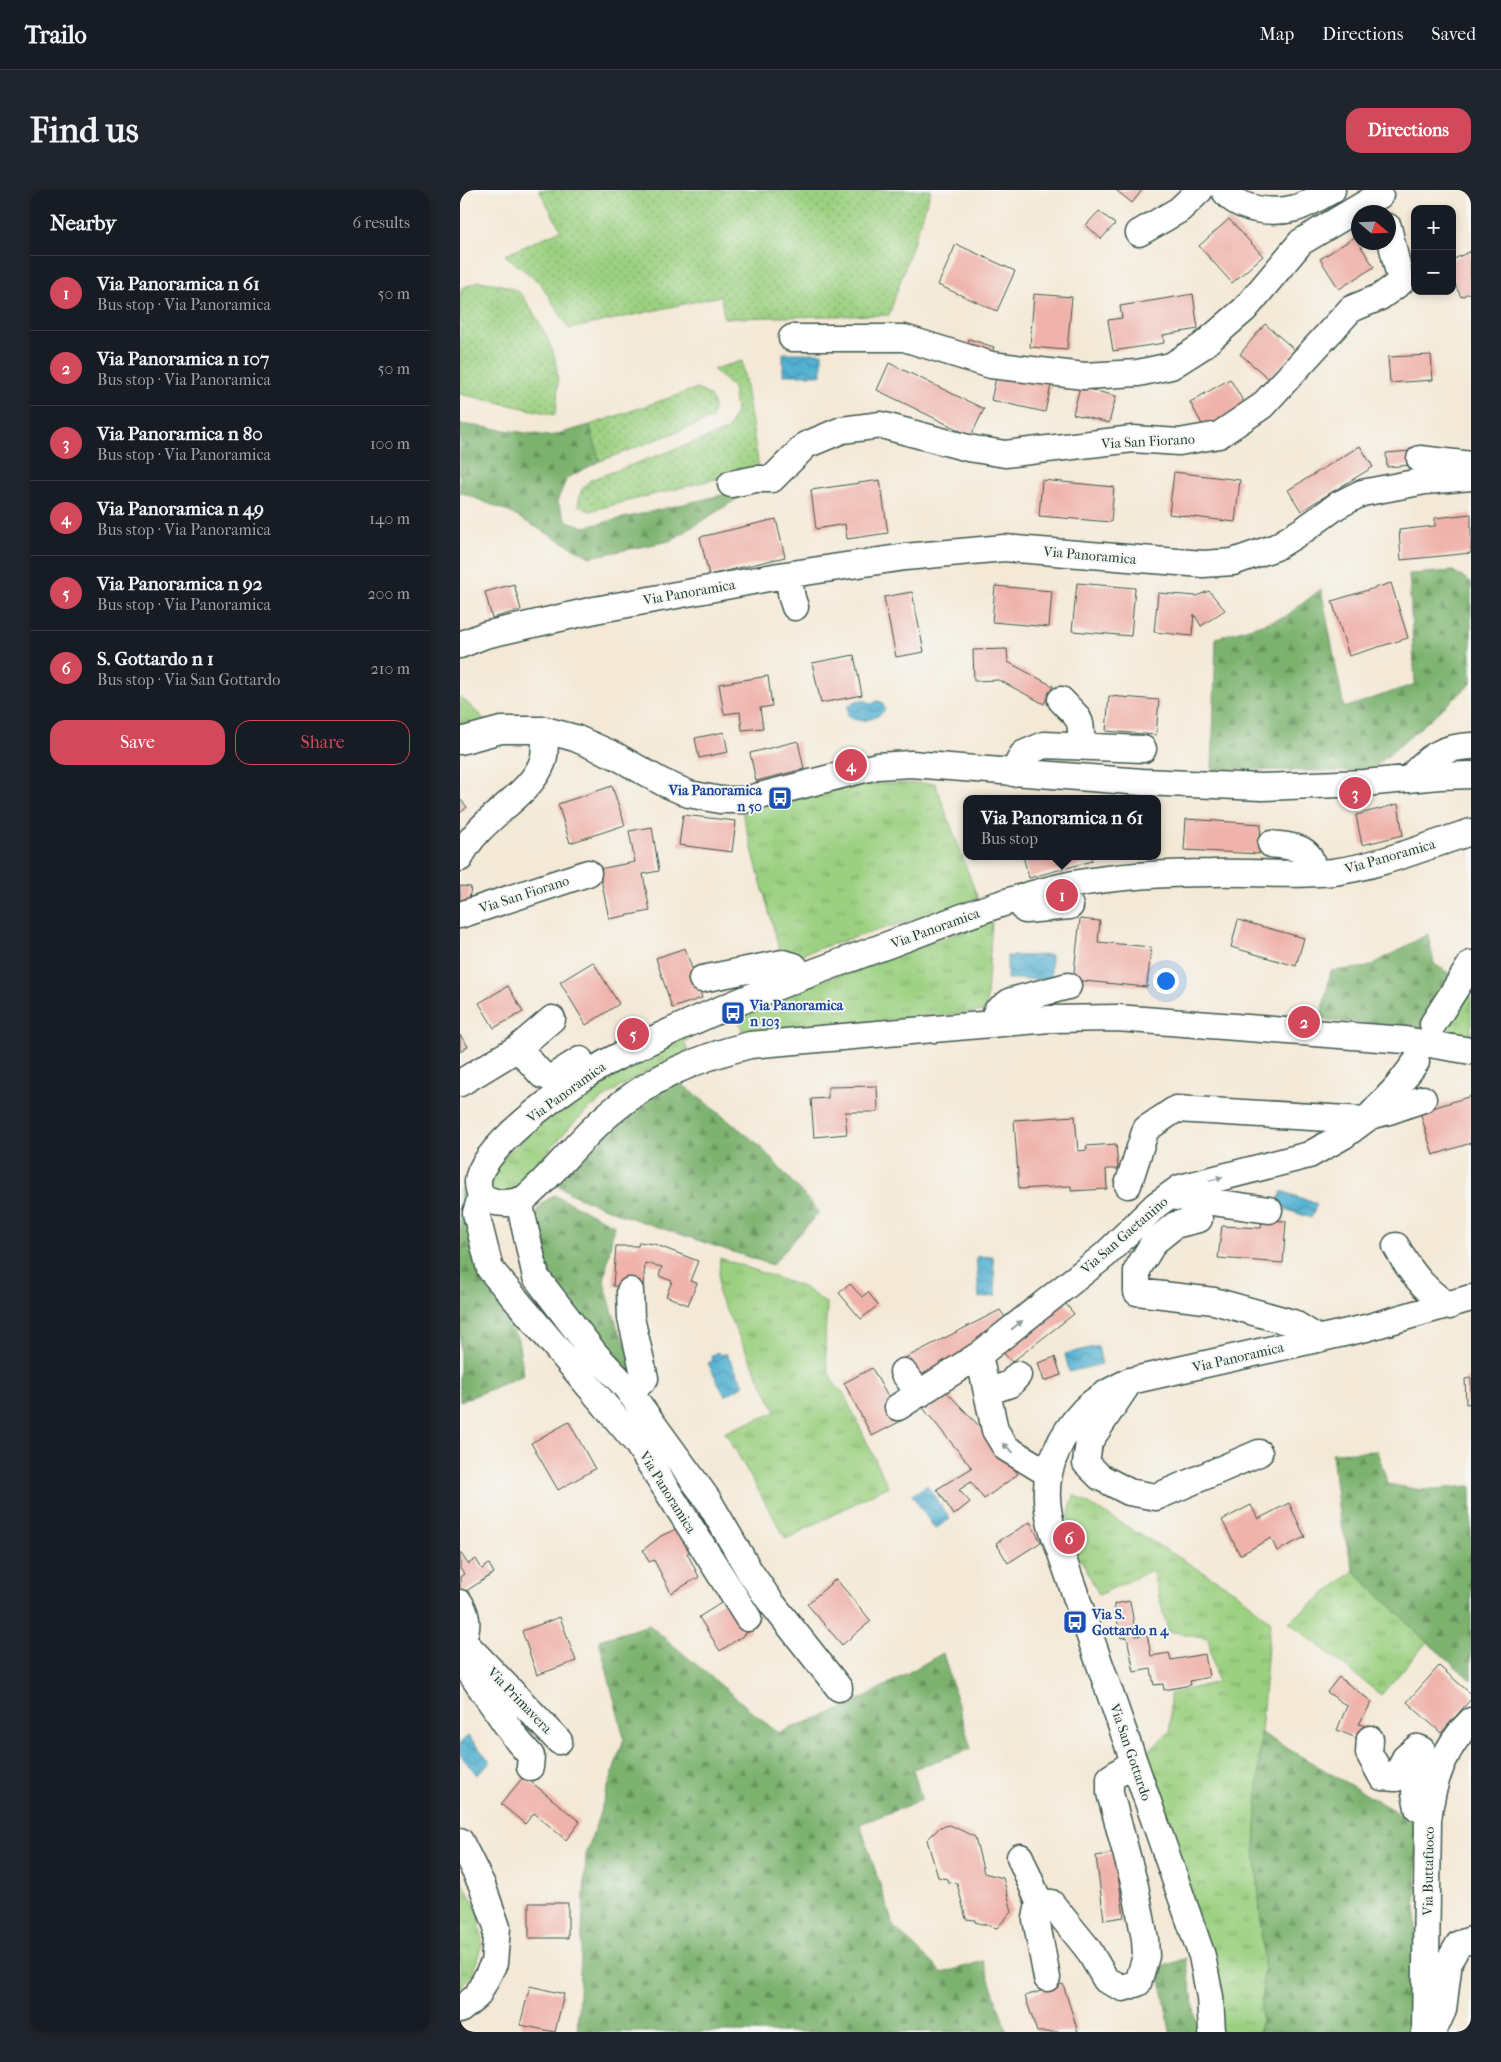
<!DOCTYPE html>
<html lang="en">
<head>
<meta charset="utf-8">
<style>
  :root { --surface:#171b24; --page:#20242c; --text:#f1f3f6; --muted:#9ea1a6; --line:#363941; --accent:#d1495b }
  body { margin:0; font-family:"IM FELL French Canon",serif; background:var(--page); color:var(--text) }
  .controls { position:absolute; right:15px; top:15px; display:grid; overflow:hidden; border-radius:10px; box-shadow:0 2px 8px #0003 }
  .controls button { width:45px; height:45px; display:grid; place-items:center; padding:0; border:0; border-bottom:1px solid var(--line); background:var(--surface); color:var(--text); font:25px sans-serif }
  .compass { position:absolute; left:891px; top:15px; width:45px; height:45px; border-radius:50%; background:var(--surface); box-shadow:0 2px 8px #0003; rotate:109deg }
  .you { position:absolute; left:705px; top:790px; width:18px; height:18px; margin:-12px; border:4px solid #fff; border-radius:50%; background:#1a73e8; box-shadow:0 0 0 8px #1a73e833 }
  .badge { display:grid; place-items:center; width:32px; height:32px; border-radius:50%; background:var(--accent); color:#fff; font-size:16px; font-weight:700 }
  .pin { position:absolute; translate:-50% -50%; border:2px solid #fff; box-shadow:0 1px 5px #0006 }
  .popup { position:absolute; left:503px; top:605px; width:198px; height:65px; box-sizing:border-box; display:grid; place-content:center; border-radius:10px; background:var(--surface); filter:drop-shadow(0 1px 4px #0005); font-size:16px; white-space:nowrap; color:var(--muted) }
  .popup b { font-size:19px; color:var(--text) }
  .popup::after { content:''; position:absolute; left:50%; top:100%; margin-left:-10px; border:10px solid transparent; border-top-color:var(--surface) }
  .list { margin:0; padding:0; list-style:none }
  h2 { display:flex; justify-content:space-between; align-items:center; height:65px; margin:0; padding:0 20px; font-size:21px }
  h2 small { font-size:16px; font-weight:400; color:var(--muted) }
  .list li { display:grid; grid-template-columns:32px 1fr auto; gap:15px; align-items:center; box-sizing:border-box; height:75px; padding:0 20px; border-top:1px solid var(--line) }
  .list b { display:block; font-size:19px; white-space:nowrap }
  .list p { margin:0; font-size:16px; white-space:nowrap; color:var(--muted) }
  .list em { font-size:16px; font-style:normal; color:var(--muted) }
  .actions { display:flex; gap:10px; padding:15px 20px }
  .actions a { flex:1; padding:11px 0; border:1px solid var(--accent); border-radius:15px; text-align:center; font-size:18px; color:var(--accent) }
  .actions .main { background:var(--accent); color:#fff }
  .map { position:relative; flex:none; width:1011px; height:1842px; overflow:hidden; border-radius:15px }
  header { display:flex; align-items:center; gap:30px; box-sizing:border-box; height:70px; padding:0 25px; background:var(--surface); border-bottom:1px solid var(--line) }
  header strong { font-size:24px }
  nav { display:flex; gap:28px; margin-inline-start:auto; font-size:18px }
  .intro { display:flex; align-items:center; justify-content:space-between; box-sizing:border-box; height:120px; padding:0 30px }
  h1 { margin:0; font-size:35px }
  .button { padding:12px 22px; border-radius:15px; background:var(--accent); color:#fff; font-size:18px; font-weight:700 }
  main { display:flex; gap:30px; padding:0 30px }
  aside { flex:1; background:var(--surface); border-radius:15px; box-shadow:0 2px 8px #0003 }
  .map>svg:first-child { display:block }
  .grass { fill:url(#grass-tufts); stroke:#5d865a }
  .forest { fill:url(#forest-firs); stroke:#4e7851 }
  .garden { fill:url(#garden-dots); stroke:#5d865a }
  .water { fill:url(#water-waves); stroke:#387682 }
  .building { fill:#efb3ab }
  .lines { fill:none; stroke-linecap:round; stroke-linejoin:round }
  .minor-casing { stroke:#3f574c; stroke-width:29 }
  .minor { stroke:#fff; stroke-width:26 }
  .oneway { fill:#8f9e9a }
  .labels { text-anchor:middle; stroke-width:4; stroke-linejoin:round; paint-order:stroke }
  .street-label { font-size:14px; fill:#1f3d34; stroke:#f6f6f2 }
  .transit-label { font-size:14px; font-weight:bold; fill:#164399; stroke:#f6f6f2; text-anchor:start }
</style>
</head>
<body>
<header>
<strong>Trailo</strong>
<nav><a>Map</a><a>Directions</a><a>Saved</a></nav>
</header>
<div class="intro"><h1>Find us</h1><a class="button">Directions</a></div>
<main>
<aside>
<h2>Nearby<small>6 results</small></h2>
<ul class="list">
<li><span class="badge">1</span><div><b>Via Panoramica n 61</b><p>Bus stop · Via Panoramica</p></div><em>50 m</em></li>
<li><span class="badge">2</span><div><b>Via Panoramica n 107</b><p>Bus stop · Via Panoramica</p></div><em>50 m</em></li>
<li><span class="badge">3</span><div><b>Via Panoramica n 80</b><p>Bus stop · Via Panoramica</p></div><em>100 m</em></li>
<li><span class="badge">4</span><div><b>Via Panoramica n 49</b><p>Bus stop · Via Panoramica</p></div><em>140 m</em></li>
<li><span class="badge">5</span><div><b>Via Panoramica n 92</b><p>Bus stop · Via Panoramica</p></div><em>200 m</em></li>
<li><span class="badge">6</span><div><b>S. Gottardo n 1</b><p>Bus stop · Via San Gottardo</p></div><em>210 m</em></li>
</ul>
<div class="actions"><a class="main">Save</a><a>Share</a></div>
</aside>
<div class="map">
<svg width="1011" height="1842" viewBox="0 0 1011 1842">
  <defs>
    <pattern id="grass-tufts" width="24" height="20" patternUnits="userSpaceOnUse" patternTransform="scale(1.25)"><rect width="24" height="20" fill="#9bd080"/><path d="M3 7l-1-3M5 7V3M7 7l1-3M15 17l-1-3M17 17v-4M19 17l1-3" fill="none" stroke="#7eaa6a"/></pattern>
    <pattern id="forest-firs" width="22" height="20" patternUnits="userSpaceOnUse" patternTransform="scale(1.25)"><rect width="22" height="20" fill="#7cb26e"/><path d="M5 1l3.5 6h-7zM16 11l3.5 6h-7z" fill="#65925b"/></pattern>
    <pattern id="garden-dots" width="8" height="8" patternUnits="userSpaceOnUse" patternTransform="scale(1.25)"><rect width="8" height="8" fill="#9bd080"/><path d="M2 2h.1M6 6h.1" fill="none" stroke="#7eaa6a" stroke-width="1.8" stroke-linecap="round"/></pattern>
    <pattern id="water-waves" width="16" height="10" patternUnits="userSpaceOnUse" patternTransform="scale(1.25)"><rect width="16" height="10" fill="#52b0d1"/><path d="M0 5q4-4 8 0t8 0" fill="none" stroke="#4390aa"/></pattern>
  </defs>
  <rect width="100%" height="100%" fill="#f6f6f2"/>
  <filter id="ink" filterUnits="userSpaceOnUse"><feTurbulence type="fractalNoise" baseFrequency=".02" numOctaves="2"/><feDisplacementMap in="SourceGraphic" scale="10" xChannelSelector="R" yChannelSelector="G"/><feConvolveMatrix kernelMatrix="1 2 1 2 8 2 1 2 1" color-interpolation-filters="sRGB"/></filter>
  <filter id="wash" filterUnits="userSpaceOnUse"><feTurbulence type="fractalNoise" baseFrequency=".0096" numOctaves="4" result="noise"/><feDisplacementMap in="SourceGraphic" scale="20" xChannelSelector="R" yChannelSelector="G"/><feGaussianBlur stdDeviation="1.12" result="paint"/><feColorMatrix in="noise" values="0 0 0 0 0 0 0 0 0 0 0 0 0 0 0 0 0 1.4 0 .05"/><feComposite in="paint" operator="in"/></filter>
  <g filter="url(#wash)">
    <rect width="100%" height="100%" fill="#f4e9d7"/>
    <!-- grass -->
    <path class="grass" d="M0,506l27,26 -27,6z
      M475,593l43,116 -196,61 -40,-148 120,-28z
      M532,731l-6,90 -243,22 -4,-13 -6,1 -1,-4 79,-32z
      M1002,803l9,4v42l-35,-2z
      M227,843l2,6 -5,3 4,10c-44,19 -90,44 -123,80 -19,21 -36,43 -57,63h-10l-7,-9v-13l15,-18 42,-36 46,-35z
      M260,1068l83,29 24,17c-1,26 -8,73 16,88l45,94 -102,53 -61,-107 51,-20 -58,-118z
      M614,1305l161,96 35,30 -9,112 -6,114 9,114 -4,71h-39l-77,-277 26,-24v-37l47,-12 -9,-44 -40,-7 -16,-61 -53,25 -16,-32 -8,-7 -6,-20v-23z
      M894,1381l73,71 -46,53 -92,-73z
      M0,1687l19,36 3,31 -10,32 -12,12z"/>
    <!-- forest -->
    <path class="forest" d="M0,234l90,12 40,-11 10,36 -33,17 -10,23 10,20 18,6 171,-40 -86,54 -80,16 -83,-46 -47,-19z
      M993,381l18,11v102l-102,88 -157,-3 4,-131 69,-21 36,-28 23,119 71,-24 -6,-110z
      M968,744l6,30 18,11 -31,53 -101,-8 11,-49 37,-4z
      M217,890l81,64 61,68 -47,53 -150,-50 -51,-21 -15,-10 71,-70z
      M0,998l6,12 4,19 22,70 26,51 6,35 -64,27z
      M94,1005l60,30 -10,57 13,45 22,40 -10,13 -84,-105 -14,-45 5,-18 8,-10z
      M917,1261l11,33 33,6 50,-4v194l-44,-38 -73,-71 -15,-56 -7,-62z
      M189,1435l129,108 69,-26 96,-54 28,96 -58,20 9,31 -62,24 34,103 48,46 41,-12 24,71h-430l9,-177 38,-117 -25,-98z
      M801,1543l156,91 -2,208h-155l4,-71 -9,-114z
      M726,1768l12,74h-28l-11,-64z"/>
    <!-- garden -->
    <path class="garden" d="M79,0h392l-42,125 -165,3 -3,-22 -152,33 -28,-45 -36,-29 56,-25z
      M19,91c14,2 29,4 41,12 5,4 9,14 13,19 23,38 29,58 22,103l-95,-21v-99l2,-7z
      M282,171l17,107 -170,43 -11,-6 3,-14 9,-11 138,-50 8,-19 -3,-23 -20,-19z
      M235,199c17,4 23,14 16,30l-111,42 -10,-36z"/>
    <!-- water -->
    <path class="water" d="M323,163h39v22h-39z
      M399,510l7,1 6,3 5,-3 5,1 3,7c-7,11 -28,16 -37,6v-10z
      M591,765v24h-44v-23z
      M822,1001l35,13 -6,14 -35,-12z
      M533,1066l3,40 -17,2 -3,-41z
      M638,1156l4,18 -33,8 -4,-18z
      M257,1162l5,3 4,-2 18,32 -19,11 -17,-33 4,-2 -1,-5z
      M467,1295l23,34 -15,10 -23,-34z
      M8,1546l23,26 -14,13 -17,-20v-12z"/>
    <g id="blocks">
      <!-- building -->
      <path class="building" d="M656,0h26l-10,13z
        M639,21l16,13 -14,15 -15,-14z
        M769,29l34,37 -31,27 -33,-37z
        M895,47l19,30 -35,22 -19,-30z
        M496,54l59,27 -18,40 -59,-26z
        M1011,61v41l-10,5 -9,-19v-18z
        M574,104l38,3 -5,53 -37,-3z
        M733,104l5,35 -35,6 1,8 -51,8 -5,-31 14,-2 -2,-12z
        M805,134l30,26 -26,29 -29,-25z
        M509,149l25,8 -5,14 -25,-8z
        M971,165l2,25 -43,3 -2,-26z
        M429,173l95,46 -13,27 -94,-46z
        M537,183l54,12 -6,27 -54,-12z
        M770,189l15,25 -41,24 -14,-26z
        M620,197l36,9 -7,27 -36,-9z
        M900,256l13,21 -72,44 -13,-21z
        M951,261l1,14 -25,2 -1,-14z
        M714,282l66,8 -5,42 -66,-8z
        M420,290l8,53 -41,6 -2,-15 -29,5 -5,-39z
        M582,290l72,7 -3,35 -72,-6z
        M1011,324v39l-70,7 -2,-30 36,-4v-8z
        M316,329l9,38 -76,18 -9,-38z
        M617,393l58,5 -4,48 -59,-5z
        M931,393l17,55 -59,18 -17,-55z
        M54,394l7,26 -29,8 -7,-26z
        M535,396l57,5 -3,36 -57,-5z
        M749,401l16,19 -24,16 -7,-12 -2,22 -38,-4 4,-39 38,3z
        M452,402l12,60 -28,5 -12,-60z
        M547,459l1,13 45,24 -9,18 -45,-24 -25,1 -1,-31z
        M394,465l8,40 -41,8 -9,-40z
        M308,486l4,30 -12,2 3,20 -21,2 -2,-18 -16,2 -5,-30z
        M649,506l50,4 -3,35 -50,-4z
        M264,542l4,20 -29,6 -4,-20z
        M338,551l6,28 -48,12 -6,-28z
        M152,596l13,39 -55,18 -12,-39z
        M0,609l7,8 -7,6z
        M938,614l5,31 -41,10 -6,-30z
        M223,625l53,6 -4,31 -53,-7z
        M726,629l75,5 -2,30 -75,-4z
        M192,637l7,44 -16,3 7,37 -41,8 -10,-50 36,-7 -6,-31z
        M563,666h68l1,5 -63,17z
        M0,696l11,1 -4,24h-7z
        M620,729l20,2 -2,21 53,5 -4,40 -74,-7z
        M778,730l66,18 -8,28 -65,-19z
        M225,758l17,50 -30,10 -16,-50z
        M133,772l26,42 -33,21 -26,-43z
        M48,796l15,26 -29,16 -15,-25z
        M0,845l8,11 -8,6z
        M417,896l1,26h-33l2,22 -33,3 -3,-38 17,-1v-11z
        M1011,906v47l-38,12 -13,-43z
        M615,926l3,35 9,-1 -1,-4 30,-2 2,25h-12l1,20 -36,2v-5l-52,3 -5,-69z
        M802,1030l24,1 -3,42 -65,-5 4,-32 39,2z
        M179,1052l15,2 44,17 -8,20 7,2 -9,22 -22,-9 6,-15 -13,-5 3,-9 -17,-4 -2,25 -30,-2 3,-40h22z
        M390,1094l12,13 6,-5 10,13 -17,14 -22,-26z
        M602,1109l12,15 -62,48 -14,-15z
        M540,1120l9,13 -81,59 -11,-5 -14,-18z
        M595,1167l6,18 -17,6 -6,-18z
        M412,1178l29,53 -29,15 -28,-53z
        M1011,1188v25l-5,1 -1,-25z
        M481,1196l41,43 36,45 -34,25 -13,-17 -12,8 11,12 -16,13 -17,-26 35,-21 -53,-65z
        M109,1232l26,47 -37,21 -27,-47z
        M829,1313l16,34 -28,14 -6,-13 -31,17 -18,-35 29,-15 7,14z
        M570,1332l11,20 -33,21 -12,-20z
        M222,1336l12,23 -7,4 12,24 -28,16 -17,-33 -5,2 -6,-12 18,-14z
        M0,1362l8,12 8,-5 6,10 7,-5 5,9 -31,20 -3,-4v-12l4,-3 -4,-5z
        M376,1389l35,42 -29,24 -35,-41z
        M269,1408l21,33 -30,20 -21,-34z
        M670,1411l6,35 11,-2 4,22 18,-3 2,7 34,-6 4,23 -19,4 1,4 -27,5 -1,-6 -9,1 -3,-16 -17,3 -7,-35 -6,1 -7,-34z
        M100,1427l16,44 -39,14 -15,-44z
        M979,1476l32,28v5l-30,34 -34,-31z
        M879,1487l33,25 -13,22 6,2 -6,13 -22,-9 10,-24 -20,-14z
        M64,1586l56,46 -14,18 -32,-27 -9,11 -24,-20z
        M490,1635l25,12 9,36 19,5 9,33 -15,17 -22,-6v-2l-9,-1 -9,-36 -9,-1 -1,-3 -9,-2 -11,-37 13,-13z
        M655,1663l9,64 -20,3 -8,-64z
        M69,1713h39v35h-39z
        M603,1794l15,48h-41l-12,-36z
        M70,1796l34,8 -9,38 -35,-7z"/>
    </g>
  </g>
  <g filter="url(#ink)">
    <use href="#blocks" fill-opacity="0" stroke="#3f574c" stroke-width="1"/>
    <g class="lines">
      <!-- minor casing -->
      <g class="minor-casing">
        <path id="minor" d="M764,0c14,21 50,24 72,18 13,-4 25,-12 36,-18
          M679,43l40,-23 21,-20
          M332,148h112l87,27 93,11 54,-3 33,-7 30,-19 44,-38 56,-67 79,-47
          M960,269l51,6
          M271,294l25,-5h16l34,-34 36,-15 39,-5 87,23 37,6 128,-15 46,3 40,-7 43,-29 89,-97 29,-12 21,-15 -13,-55
          M328,385l4,23 3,9
          M0,455l25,-10 110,-25 184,-34 126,-19 99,-9 199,16 30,-2 43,-15 29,-18 33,-24 24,-12 63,-12 46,-4
          M601,510c19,20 21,17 20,46
          M0,551l41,-11h44l30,8 41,18 46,26 27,12 31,6h24l133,-34 34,-2 231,18 120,5 102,-4 75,-7 32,-1
          M553,583l10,-19 21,-9 99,4
          M950,589c16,-22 34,-32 61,-33
          M1011,642c-45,14 -91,34 -138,40 -40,4 -80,0 -121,1 -46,0 -93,3 -138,11 -64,13 -127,39 -189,62 -91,33 -183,68 -270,112 -31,15 -135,88 -137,123 -1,4 2,11 3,16 16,7 26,8 43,2 31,-26 55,-60 86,-86 42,-36 87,-55 140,-68l300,-26 67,-1 288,22 66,11
          M811,654c22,3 43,2 41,29
          M0,668c17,-40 70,-60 83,-97 3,-9 1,-21 2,-31
          M565,720l45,-4
          M0,725l128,-42
          M242,789l81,-16 11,3 8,11
          M531,834l6,-13 14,-10 57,-15
          M973,834l38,-60
          M58,858l24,27 9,3 29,-18
          M0,893l58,-35 34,-29
          M910,926l19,-5 34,-12
          M668,995l18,-56 30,-20 188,11
          M709,1006l100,14
          M21,1007l-5,16 14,56 147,174 111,175
          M59,1011l17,76 59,77 31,33 82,113 42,72 20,29 69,87
          M739,1029l-24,6 -21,17 -17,28v22l77,9 79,22 26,16
          M936,1056c13,25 29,45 53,60
          M519,1165l16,75 11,18 43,26
          M443,1182l17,22
          M166,1197l9,1 10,-10 -14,-60 -1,-27
          M666,1197l-37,55 -3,21 14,14 29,15 27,5 103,-44
          M527,1202l23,-8 8,-9
          M438,1217l81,-52 126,-100 51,-50 24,-17 129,-33 34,-19 27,-20 28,-30 18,-24
          M0,1413c7,12 9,24 2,37
          M0,1448l99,103
          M9,1462l-5,6 1,7 53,76 13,15 -1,11
          M910,1549l-1,14 13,24 14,1 9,-20 12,-10 5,2 -7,43 3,15
          M0,1651l22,44 15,42 -3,36 -17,33 -17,14
          M560,1667l19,45
          M587,1788l-11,-59 3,-17 12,1 37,46 18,31 17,8 15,-5 8,-27 -1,-17 -10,-53 -25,-93v-15l24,-16
          M752,1842l-2,-35 -8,-41 -151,-431c-2,-9 -4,-18 -4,-27 -2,-32 15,-65 37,-88 13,-13 30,-21 46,-29l236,-53 105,-30
          M965,1842l3,-212c4,-37 15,-72 43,-99
          M973,1842l10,-22 6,-49 10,-17 12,-4"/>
      </g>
      <!-- minor -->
      <use href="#minor" class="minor"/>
    </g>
    <!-- one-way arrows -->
    <defs><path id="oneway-solid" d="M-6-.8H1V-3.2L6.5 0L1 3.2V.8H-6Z" transform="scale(1.25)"/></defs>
    <g class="oneway">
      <use href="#oneway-solid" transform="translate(756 989) rotate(-14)"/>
      <use href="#oneway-solid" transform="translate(557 1135) rotate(-38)"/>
      <use href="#oneway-solid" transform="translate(548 1258) rotate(-140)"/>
    </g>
  </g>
  <!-- icons -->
  <defs>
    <g id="bus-square" transform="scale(1.25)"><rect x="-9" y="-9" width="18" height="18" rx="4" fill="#1a4fb4" stroke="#f6f6f2"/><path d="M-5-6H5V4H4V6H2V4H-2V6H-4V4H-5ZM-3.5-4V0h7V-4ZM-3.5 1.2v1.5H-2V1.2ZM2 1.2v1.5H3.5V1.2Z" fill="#fff"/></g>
  </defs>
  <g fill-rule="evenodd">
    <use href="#bus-square" x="320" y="608"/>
    <use href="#bus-square" x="273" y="823"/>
    <use href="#bus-square" x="615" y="1432"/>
  </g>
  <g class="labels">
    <!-- street labels -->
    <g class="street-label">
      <text transform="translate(688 251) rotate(-3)" y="5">Via San Fiorano</text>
      <text transform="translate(630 365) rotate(5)" y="5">Via Panoramica</text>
      <text transform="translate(229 402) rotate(-10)" y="5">Via Panoramica</text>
      <text transform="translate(930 666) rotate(-16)" y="5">Via Panoramica</text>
      <text transform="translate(64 704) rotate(-18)" y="5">Via San Fiorano</text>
      <text transform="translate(475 738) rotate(-20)" y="5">Via Panoramica</text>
      <text transform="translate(106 902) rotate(-36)" y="5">Via Panoramica</text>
      <text transform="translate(664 1045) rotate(-41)" y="5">Via San Gaetanino</text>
      <text transform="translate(778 1167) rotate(-13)" y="5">Via Panoramica</text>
      <text transform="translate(208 1302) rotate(58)" y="5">Via Panoramica</text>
      <text transform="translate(60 1510) rotate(46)" y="5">Via Primavera</text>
      <text transform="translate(671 1562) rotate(71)" y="5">Via San Gottardo</text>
      <text transform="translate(968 1681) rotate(-89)" y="5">Via Buttafuoco</text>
    </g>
    <!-- transit labels -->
    <g class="transit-label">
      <text x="302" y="605" text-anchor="end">Via Panoramica<tspan x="302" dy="16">n 50</tspan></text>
      <text x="290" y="820">Via Panoramica<tspan x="290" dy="16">n 103</tspan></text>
      <text x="632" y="1429">Via S.<tspan x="632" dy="16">Gottardo n 4</tspan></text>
    </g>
  </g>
</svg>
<div class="controls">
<button>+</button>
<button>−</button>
</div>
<svg class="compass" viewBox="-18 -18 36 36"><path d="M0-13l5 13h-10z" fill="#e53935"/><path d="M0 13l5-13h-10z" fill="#9ea1a6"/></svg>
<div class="you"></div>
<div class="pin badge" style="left:602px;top:705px">1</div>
<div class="popup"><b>Via Panoramica n 61</b>Bus stop</div>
<div class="pin badge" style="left:844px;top:832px">2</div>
<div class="pin badge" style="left:895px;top:603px">3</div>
<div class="pin badge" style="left:391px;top:575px">4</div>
<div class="pin badge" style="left:173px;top:844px">5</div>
<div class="pin badge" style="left:609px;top:1348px">6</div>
</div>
</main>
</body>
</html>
